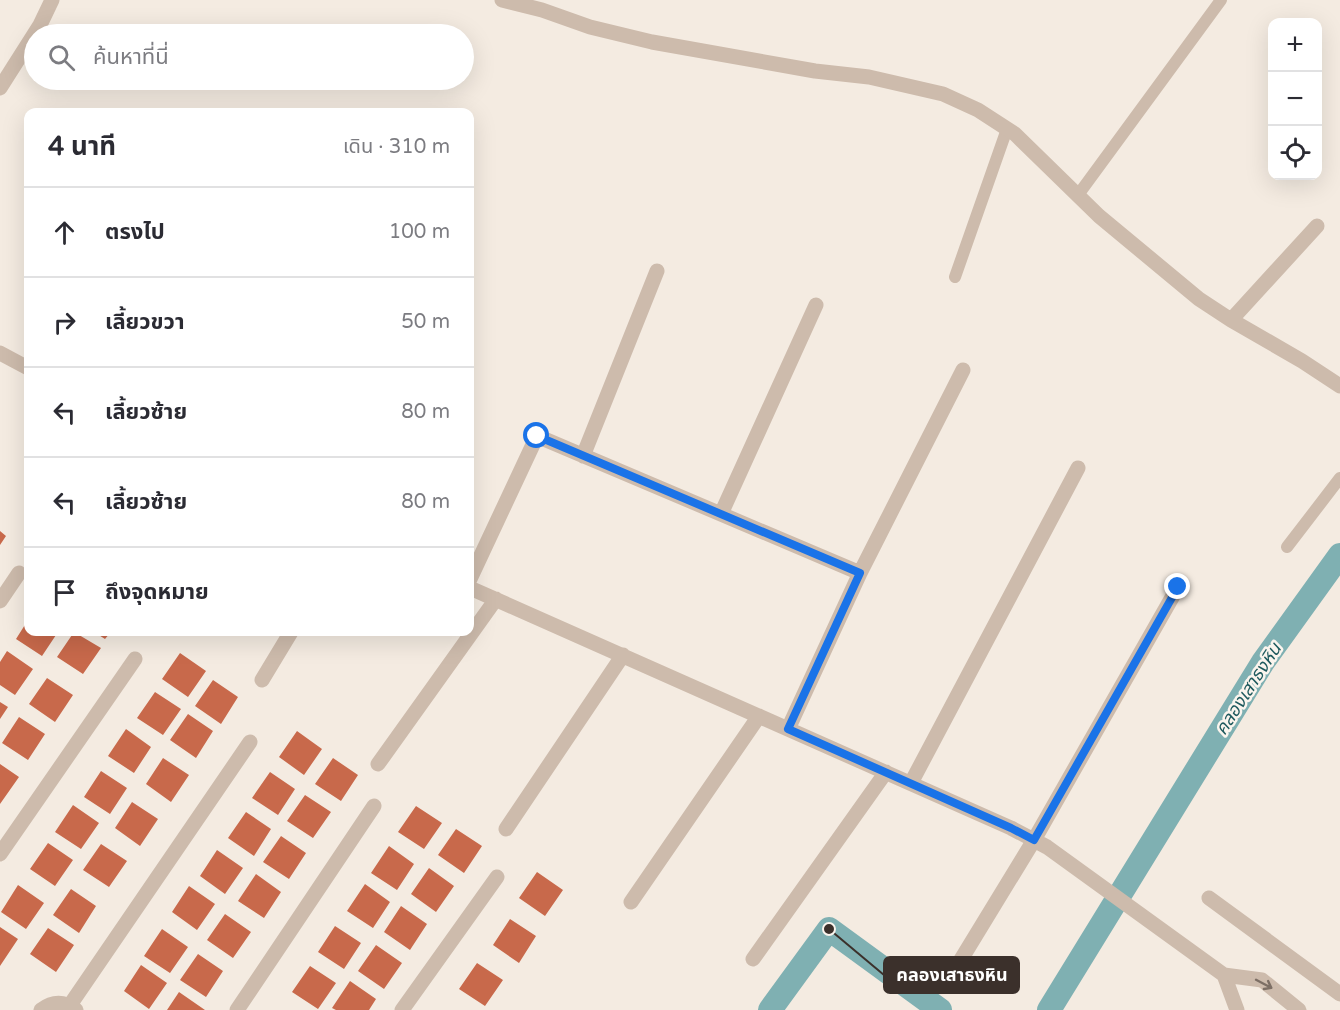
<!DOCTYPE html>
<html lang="th">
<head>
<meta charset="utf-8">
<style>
  :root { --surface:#fff; --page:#f2f2f3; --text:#2b2b33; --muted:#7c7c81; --line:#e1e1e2 }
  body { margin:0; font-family:"Varela Round","Noto Sans Thai",sans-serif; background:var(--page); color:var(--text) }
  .controls { position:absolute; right:18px; top:18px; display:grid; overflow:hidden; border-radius:12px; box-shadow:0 6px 24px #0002 }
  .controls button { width:54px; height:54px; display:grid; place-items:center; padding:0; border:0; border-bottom:2px solid var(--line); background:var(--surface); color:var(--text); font:30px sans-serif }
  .stop { position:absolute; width:18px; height:18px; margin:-14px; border:4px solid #1a73e8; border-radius:50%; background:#fff }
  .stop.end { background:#1a73e8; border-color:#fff; box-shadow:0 2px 6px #0008 }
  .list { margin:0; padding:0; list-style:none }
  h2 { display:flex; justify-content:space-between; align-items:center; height:78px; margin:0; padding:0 24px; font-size:26px }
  h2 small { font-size:20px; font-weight:400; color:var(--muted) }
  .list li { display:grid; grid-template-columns:39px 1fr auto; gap:18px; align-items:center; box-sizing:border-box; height:90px; padding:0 24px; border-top:2px solid var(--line) }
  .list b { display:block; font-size:22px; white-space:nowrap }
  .list em { font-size:20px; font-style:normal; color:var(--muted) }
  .icon { flex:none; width:33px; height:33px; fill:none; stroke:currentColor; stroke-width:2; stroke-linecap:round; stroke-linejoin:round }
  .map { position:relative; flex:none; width:1340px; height:1010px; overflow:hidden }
  .search { position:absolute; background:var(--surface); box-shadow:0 6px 24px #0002; left:24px; top:24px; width:450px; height:66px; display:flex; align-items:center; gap:15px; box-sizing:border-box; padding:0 21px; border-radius:33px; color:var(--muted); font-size:22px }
  .panel { position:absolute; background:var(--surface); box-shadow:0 6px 24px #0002; left:24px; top:108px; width:450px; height:528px; border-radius:12px }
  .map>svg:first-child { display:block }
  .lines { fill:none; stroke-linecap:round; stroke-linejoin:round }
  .canal { stroke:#7fb0b2; stroke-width:24 }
  .building { fill:#c8694b }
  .lane { stroke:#cdbbac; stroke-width:12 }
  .street { stroke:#cdbbac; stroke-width:15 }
  .oneway { stroke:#7d6f65 }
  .route { stroke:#1a73e8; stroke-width:8 }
  .labels { text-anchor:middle; stroke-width:5; stroke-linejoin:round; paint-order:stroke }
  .water-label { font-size:18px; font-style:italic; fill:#1f5a5e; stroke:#fbf5ee }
  .leader { fill:none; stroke:#3b302b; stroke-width:2 }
  .callout-dot { fill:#3b302b; stroke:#fbf5ee; stroke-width:2 }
  .callout { fill:#3b302b; stroke:#3b302b; stroke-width:2 }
  .callout-label { font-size:18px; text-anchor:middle; font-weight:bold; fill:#fff }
</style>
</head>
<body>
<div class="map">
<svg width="1340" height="1010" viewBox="0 0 1340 1010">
  <rect width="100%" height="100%" fill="#f4ebe1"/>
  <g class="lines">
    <!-- canal -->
    <path class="canal" d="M770,1010l59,-81 111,81
      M1049,1010l214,-348 77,-107"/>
  </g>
  <!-- building -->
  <path class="building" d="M0,531l6,5 -6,9z
    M28,620v12h30l-16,24 -26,-17z
    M74,632l27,16 -18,26 -26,-17z
    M94,632h17l-6,7z
    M7,651l26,18 -18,26 -15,-10v-23z
    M180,653l26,18 -18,26 -26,-18z
    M47,678l26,17 -18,27 -26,-18z
    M213,680l25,17 -17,27 -26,-18z
    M155,692l26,17 -18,26 -26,-17z
    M0,702l8,5 -8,12z
    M188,714l25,17 -17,27 -26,-18z
    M19,717l26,17 -17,26 -26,-17z
    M126,729l25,18 -17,26 -26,-17z
    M297,731l25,18 -18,26 -25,-18z
    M163,758l26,17 -18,27 -25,-18z
    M333,758l25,17 -17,26 -26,-17z
    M0,764l19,13 -19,27z
    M101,771l26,17 -17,26 -26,-17z
    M270,772l25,17 -17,26 -26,-17z
    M305,795l26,17 -18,26 -26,-17z
    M132,802l26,17 -18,27 -25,-18z
    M73,805l26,18 -18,26 -26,-17z
    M416,806l26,17 -18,26 -26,-17z
    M246,812l25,17 -17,27 -26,-18z
    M456,829l26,17 -18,27 -26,-18z
    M281,836l25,17 -17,26 -26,-17z
    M48,843l25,17 -18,26 -25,-17z
    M101,844l26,17 -18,26 -26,-17z
    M389,846l25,18 -17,26 -26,-17z
    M217,850l26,18 -18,26 -25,-18z
    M429,868l25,18 -18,26 -25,-18z
    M537,872l26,18 -18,26 -26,-18z
    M256,874l25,18 -17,26 -26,-17z
    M365,884l25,18 -17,26 -26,-17z
    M18,885l26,18 -18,26 -25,-17z
    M189,886l26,18 -18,26 -25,-18z
    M71,889l25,17 -17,27 -26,-18z
    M401,906l26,18 -17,26 -26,-18z
    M225,914l26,18 -18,26 -26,-18z
    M510,919l26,17 -17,27 -26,-18z
    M335,926l26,17 -17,26 -26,-17z
    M0,927l18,12 -18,27z
    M48,928l26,17 -18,27 -26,-18z
    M162,929l26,18 -18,26 -26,-17z
    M376,945l26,18 -18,26 -26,-18z
    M198,954l25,17 -17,26 -26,-17z
    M477,963l26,17 -18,26 -26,-17z
    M141,965l26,18 -18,26 -25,-18z
    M310,966l26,17 -18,26 -26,-17z
    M350,981l26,18 -7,11h-33l-4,-2z
    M179,992l26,18h-38z"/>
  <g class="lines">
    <!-- lane -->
    <path class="lane" d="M1078,195l143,-195
      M955,277l52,-148
      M1287,547l53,-69"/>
    <!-- street -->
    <path class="street" d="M502,0l40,10 48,17 62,15 163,29 54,6 74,17 35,16 37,24 84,82 100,83 32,21 71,41 38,25
      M0,88l40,-63 12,-25
      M1231,320l86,-94
      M0,353l28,15
      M583,456l74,-185
      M721,514l95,-209
      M470,579l67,-143 323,137
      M470,588l541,240 36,19 177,128
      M0,601l19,-28
      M262,680l29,-48
      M788,729l72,-156 103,-203
      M378,764l118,-165
      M911,783l167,-315
      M506,829l117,-174
      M0,854l135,-195
      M1209,898l131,96
      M631,902l128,-186
      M753,959l133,-187
      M951,976l83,-136 144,-253
      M70,1005l180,-263
      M41,1010c12,-9 23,-9 35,0
      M237,1010l137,-204
      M402,1010l95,-133
      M1237,1010l-13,-35 38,5 37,30"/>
  </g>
  <!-- one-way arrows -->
  <defs><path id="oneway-shaft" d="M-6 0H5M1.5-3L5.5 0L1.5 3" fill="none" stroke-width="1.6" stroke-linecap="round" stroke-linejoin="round" transform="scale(1.5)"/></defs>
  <use class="oneway" href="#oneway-shaft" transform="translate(1264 984) rotate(28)"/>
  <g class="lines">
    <!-- route -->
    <path class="route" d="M537,436l323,137 -72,156 223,99 23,12 144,-253"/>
  </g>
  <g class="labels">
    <!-- water labels -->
    <g class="water-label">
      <text transform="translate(1248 689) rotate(-57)" y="6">คลองเสาธงหิน</text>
    </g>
  </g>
  <!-- callouts -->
  <path class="leader" d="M829 929L884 975"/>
  <circle class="callout-dot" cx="829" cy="929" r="6"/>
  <rect class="callout" x="884" y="957" width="135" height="36" rx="6"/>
  <g class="callout-label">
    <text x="952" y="981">คลองเสาธงหิน</text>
  </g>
</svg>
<div class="controls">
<button>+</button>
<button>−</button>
<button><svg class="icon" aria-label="locate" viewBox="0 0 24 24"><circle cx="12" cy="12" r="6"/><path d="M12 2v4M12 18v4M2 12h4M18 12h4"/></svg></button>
</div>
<div class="stop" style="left:537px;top:436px"></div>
<div class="stop end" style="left:1178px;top:587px"></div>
<div class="search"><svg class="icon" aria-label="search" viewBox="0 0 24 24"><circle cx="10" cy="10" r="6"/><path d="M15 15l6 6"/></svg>ค้นหาที่นี่</div>
<section class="panel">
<h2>4 นาที<small>เดิน · 310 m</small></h2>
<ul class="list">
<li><svg class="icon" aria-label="ahead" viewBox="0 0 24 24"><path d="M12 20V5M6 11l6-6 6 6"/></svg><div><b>ตรงไป</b></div><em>100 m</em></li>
<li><svg class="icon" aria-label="right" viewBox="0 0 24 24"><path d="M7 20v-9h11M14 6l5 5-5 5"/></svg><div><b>เลี้ยวขวา</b></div><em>50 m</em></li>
<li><svg class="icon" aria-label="left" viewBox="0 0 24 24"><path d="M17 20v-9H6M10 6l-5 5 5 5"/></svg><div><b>เลี้ยวซ้าย</b></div><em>80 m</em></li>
<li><svg class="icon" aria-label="left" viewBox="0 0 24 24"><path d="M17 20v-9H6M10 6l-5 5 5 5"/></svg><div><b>เลี้ยวซ้าย</b></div><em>80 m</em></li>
<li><svg class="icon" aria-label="arrive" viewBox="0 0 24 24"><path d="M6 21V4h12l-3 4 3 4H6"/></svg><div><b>ถึงจุดหมาย</b></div></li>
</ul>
</section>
</div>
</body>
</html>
